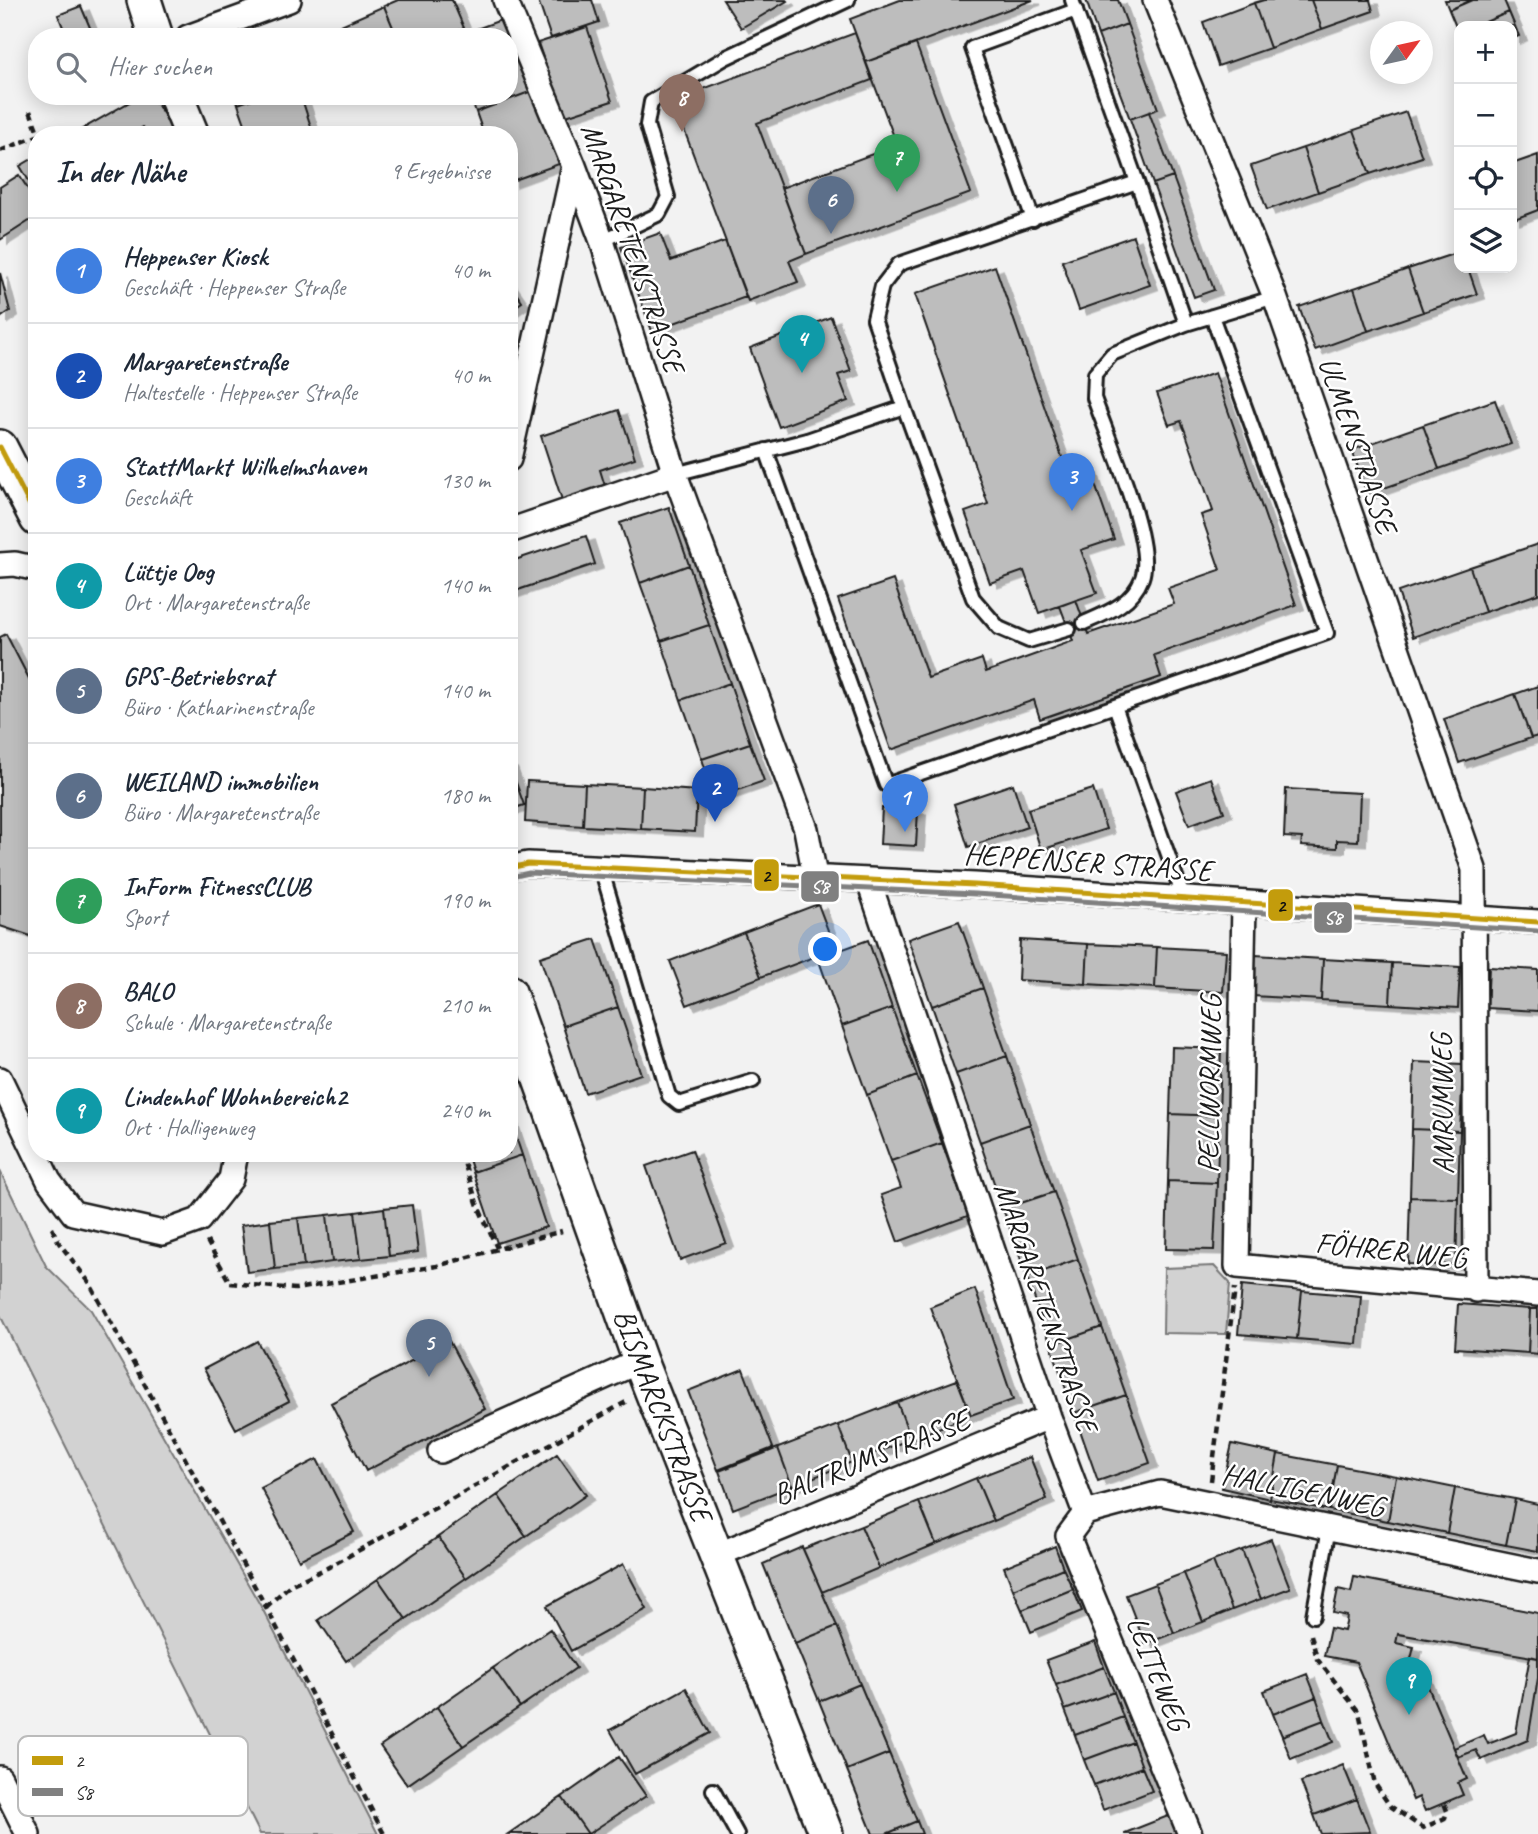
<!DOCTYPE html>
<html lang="de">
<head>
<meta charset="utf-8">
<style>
  :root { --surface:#fff; --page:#f6f6f7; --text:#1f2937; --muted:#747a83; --line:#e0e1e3; --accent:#db2777 }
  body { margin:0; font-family:Caveat,sans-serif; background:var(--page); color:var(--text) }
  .controls { position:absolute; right:21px; top:21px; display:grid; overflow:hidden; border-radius:14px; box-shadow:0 4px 18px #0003 }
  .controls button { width:63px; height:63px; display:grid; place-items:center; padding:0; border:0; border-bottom:2px solid var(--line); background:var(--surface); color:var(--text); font:35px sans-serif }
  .compass { position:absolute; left:1370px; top:21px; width:63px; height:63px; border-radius:50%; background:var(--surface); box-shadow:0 4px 18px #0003; rotate:57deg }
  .you { position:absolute; left:826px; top:950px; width:24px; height:24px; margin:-18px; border:5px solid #fff; border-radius:50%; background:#1a73e8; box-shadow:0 0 0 10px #1a73e833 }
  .badge { display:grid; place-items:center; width:46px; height:46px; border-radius:50%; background:var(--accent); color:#fff; font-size:23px; font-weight:700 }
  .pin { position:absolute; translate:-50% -58px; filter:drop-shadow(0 2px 4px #0008) }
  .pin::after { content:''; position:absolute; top:37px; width:24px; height:21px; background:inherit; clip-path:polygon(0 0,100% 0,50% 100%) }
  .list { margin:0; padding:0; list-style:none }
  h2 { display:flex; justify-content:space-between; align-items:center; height:91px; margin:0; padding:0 28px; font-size:30px }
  h2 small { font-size:23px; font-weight:400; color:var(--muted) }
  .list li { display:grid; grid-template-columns:46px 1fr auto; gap:21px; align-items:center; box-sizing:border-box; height:105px; padding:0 28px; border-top:2px solid var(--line) }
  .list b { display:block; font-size:26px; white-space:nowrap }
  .list p { margin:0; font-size:23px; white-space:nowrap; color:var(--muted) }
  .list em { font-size:23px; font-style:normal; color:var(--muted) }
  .icon { flex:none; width:38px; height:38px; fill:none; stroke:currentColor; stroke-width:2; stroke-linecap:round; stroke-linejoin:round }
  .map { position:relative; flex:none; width:1538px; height:1834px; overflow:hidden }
  .search { position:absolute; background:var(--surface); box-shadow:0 4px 18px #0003; left:28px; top:28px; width:490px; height:77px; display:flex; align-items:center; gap:18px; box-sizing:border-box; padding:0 24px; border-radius:28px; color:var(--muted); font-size:26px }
  .panel { position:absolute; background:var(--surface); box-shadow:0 4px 18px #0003; left:28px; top:126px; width:490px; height:1036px; border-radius:28px }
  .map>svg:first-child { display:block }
  .green { fill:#d2d2d2; stroke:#777; stroke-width:2 }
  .building { fill:#bdbdbd; stroke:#1c1c1c; stroke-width:2; filter:url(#shadow) }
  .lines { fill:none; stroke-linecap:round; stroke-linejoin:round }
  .lane-casing { stroke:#1c1c1c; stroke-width:18 }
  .street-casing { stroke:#1c1c1c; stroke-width:28 }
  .secondary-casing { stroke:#1c1c1c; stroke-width:38 }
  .path { stroke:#1c1c1c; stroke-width:4.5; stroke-dasharray:7 5; stroke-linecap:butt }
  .lane { stroke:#fff; stroke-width:12 }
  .street { stroke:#fff; stroke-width:23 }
  .secondary { stroke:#fff; stroke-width:33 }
  .bus-1-casing { stroke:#fff; stroke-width:10 }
  .bus-2-casing { stroke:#fff; stroke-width:10 }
  .bus-1 { stroke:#c39c0c; stroke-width:5 }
  .bus-2 { stroke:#808080; stroke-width:5 }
  .labels { text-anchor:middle; stroke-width:5; stroke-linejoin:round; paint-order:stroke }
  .street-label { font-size:30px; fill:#1c1c1c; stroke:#fff }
  .key { fill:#fff; stroke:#bbb; stroke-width:2 }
  .key-label { font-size:19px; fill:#1c1c1c }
  .line-badge { stroke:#fff; stroke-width:2.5 }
  .badge-label { font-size:19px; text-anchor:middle; font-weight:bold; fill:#fff }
  .pale-badge-label { font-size:19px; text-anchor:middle; font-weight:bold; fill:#111 }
</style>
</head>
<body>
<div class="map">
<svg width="1538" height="1834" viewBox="0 0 1538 1834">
  <defs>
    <filter id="shadow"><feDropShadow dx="8" dy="4.5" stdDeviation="0" flood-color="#0004"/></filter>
  </defs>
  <rect width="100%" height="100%" fill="#f2f2f2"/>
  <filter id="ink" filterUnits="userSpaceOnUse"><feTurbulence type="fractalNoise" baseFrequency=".0143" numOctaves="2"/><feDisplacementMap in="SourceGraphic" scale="14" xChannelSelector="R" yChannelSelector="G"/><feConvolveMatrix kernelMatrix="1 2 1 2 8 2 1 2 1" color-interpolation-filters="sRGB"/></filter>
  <g filter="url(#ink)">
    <!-- green -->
    <path class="green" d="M0,1171l46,95 45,44 172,300 115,224h-118l-260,-519z
      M1214,1266l16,17 -4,51 -63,-1 1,-65z"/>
    <!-- building -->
    <path class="building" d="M398,0h54l12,28 -20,9h-47l-13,-31z
      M538,0h54l7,22 -48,16z
      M723,0h63l1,1 -46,27z
      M900,0h133l-167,62 -16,-43z
      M1086,0h32l9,24 -29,11z
      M1264,0h47l11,29 -52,19 -16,-45z
      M1311,0h59l3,11 -51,18z
      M1445,0h27l-23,10z
      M1472,0h32l5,12 -33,14h-17v8l-10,-24z
      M1254,3l16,45 -52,18 -15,-44z
      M81,6l13,31h-27l-9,-22z
      M384,6l13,31h-70l-2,-5z
      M1509,12l10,24 -7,3v-13h-36z
      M506,18l26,73 -56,21 -6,-16h39v-59h-54z
      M1127,24l31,85 -28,10 -32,-84z
      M587,27l25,74 -49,16 -25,-74z
      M855,33l17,47 -115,43 49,131 -17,7 9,21 -50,19 -75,-201z
      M916,44l55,149 -165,61 -25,-66 116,-43 -31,-83z
      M532,91l27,73 -50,18v-47h-25l-8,-23z
      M140,96h12l22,35 -25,4 -6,-8 -13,8h-49l-2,-4z
      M236,96h24l-22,8z
      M260,96h41l12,37 -64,2 -11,-31z
      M1149,112l24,65 -20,7 -23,-65z
      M1406,112l16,45 -52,17 -16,-44z
      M1354,130l16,44 -52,18 -15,-44z
      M1303,148l15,44 -51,18 -16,-44z
      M1538,155v55l-26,10v-56z
      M37,156v34l-2,1 -15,-25z
      M19,175l18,28v13l-37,24v-53z
      M1173,177l41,113 -20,7 -41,-113z
      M660,233l11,28 54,-20 21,56 -94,34 -31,-84z
      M1133,236l17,49 -71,25 -17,-49z
      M1459,252v16h9l9,26 -54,18 -15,-43z
      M995,266l74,211 21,-7 24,69 -33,11 16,43 -58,20 -15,-42 -34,12 -25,-71 23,-8 -73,-210z
      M1408,269l15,43 -55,19 -14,-43z
      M0,273l10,38 -10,7z
      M509,283l13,19 -13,9z
      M1354,288l14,43 -53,19 -16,-43z
      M831,317l20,54 -13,4 10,26 -69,26 -29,-79z
      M1215,373l81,232 -142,50 7,22 -121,42 -6,-19 -143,50 -53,-151 55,-19 35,98 54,-19 4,13 87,-31 -13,-35 16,-6 12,34 86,-30 -6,-16 52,-18 -19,-55 12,-4 -28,-80 -4,-10 -12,4 -12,-32z
      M1495,400l16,44 -72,25 -16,-44z
      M619,410l16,48 -35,12 5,16 -43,14 -21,-64z
      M1423,425l16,44 -72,25 -15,-44z
      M669,507l20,58 -49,18 -20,-60z
      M586,536l9,28 -86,29v-31z
      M1538,544v50l-53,18 -15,-45z
      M689,565l20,60 -48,16 -21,-58z
      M1470,567l15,45 -72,25 -15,-45z
      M709,625l21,58 -49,17 -20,-59z
      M6,634l31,60v244l-37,-12v-289z
      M730,683l20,60 -48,16 -21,-59z
      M1538,686v50l-7,2 -16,-44z
      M1515,694l16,44 -72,25 -15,-44z
      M750,743l14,38 -49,17 -13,-39z
      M509,763l15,42 -15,5z
      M1211,778l13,34 -35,13 -13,-34z
      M527,781l58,3 -2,42 -58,-4z
      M585,784l58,3 -2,42 -58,-3z
      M1013,784l14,43 -59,20 -14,-43z
      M643,787l54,4 -2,41 -54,-3z
      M1093,789l13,40 -65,21 -13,-41z
      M1286,789l74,4 -2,48 -21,-1v8l-36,-2 1,-8 -18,-1z
      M882,808l36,2 -2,36 -36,-2z
      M818,904l17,45 -74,28 -17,-45z
      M959,921l24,67 -51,18 -24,-67z
      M744,932l17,45 -74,28 -17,-44z
      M595,939l23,68 -55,19 -23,-69z
      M868,940l24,68 -50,18 -24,-68z
      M1020,940l68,4 -2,40 -68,-4z
      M1088,944l69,3 -2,41 -69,-4z
      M1157,947l69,4 -3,41 -68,-4z
      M1255,955l68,4 -2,41 -69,-4z
      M1323,959l69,4 -2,41 -69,-4z
      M1392,963l68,4 -2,41 -68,-4z
      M1489,967l49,3v41l-51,-3z
      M983,988l24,68 -51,18 -24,-68z
      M618,1007l23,67 -56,19 -22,-67z
      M892,1008l25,68 -50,19 -25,-69z
      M1172,1047l49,2 -2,67 -49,-2z
      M1007,1056l23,68 -50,18 -24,-68z
      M1414,1062l49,2 -3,67 -48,-2z
      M917,1076l25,67 -51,18 -24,-66z
      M1170,1114l49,2 -2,67 -49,-2z
      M509,1117l13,38 -49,17 -6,-19h42z
      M1030,1124l24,68 -51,17 -23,-67z
      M1412,1129l48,2 -2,67 -48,-1z
      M942,1143l26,73 -70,26 -17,-47 20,-7 -10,-27z
      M692,1150l34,93 -46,17 -34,-94z
      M522,1155l24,72 -49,16 -24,-71z
      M1168,1181l49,2 -3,67 -48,-1z
      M1054,1192l24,67 -51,18 -24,-68z
      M1410,1197l48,1 -2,67 -48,-1z
      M412,1205l6,47 -29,4 -5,-48z
      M384,1208l5,48 -28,3 -6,-47z
      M355,1212l6,47 -29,3 -5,-47z
      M327,1215l5,47 -28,4 -6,-48z
      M298,1218l6,48 -29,3 -5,-48z
      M270,1221l5,48 -28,3 -6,-47z
      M1078,1259l24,68 -51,18 -24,-68z
      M1242,1285l60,6 -5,48 -59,-5z
      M975,1289l38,111 -42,15 -41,-108z
      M1302,1291l59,5 -4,48 -60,-5z
      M1458,1304l72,5 -2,44 -73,-5z
      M1530,1309h8v45l-10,-1z
      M1102,1327l24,68 -52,18 -23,-68z
      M257,1341l32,60 -53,28 -32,-60z
      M449,1341l36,68 -119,62 -35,-68z
      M743,1369l30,79 -55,22 -30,-79z
      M957,1380l14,35 -60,24 -14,-37z
      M1126,1395l24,68 -52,18 -24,-68z
      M897,1402l14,37 -59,23 -14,-37z
      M838,1425l14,37 -60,24 -14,-38z
      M1232,1444l46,10 -8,45 -48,-11z
      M778,1448l14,38 -59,23 -14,-38z
      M557,1454l29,41 -60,41 -28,-41z
      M1278,1454l59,11 -8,45 -59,-11z
      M1030,1457l17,42 -53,22 -18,-43z
      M317,1459l37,73 -55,28 -38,-72z
      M1337,1465l59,11 -8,45 -59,-11z
      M1396,1476l59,12 -8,45 -59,-12z
      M976,1478l18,43 -58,23 -17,-42z
      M1455,1488l60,11 -9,46 -59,-12z
      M498,1495l28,41 -60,42 -28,-41z
      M1515,1499l23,5v47l-32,-6z
      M919,1502l17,42 -57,24 -18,-42z
      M861,1526l18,42 -57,24 -19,-43z
      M438,1537l28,41 -60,41 -28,-40z
      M1271,1539l19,49 -29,11 -19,-49z
      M1055,1546l8,22 -50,21 -9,-22z
      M802,1547l35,79 -42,17 -32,-79z
      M1242,1550l19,49 -29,11 -19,-49z
      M1213,1561l19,49 -29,12 -19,-49z
      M623,1564l24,45 -76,42 -24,-45z
      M1063,1568l10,21 -51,21 -9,-21z
      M1184,1573l19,49 -29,11 -19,-49z
      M1354,1577l184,36v45l-140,-24 -2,9 18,4 -6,24 3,11 13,-5 43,102 -9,4 5,12 -38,16 -6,-14 -6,3 -57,-138 -32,-6 6,-28 14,3 2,-8 1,-7 -14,-3 5,-24 13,3z
      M378,1579l28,40 -60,42 -28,-41z
      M1155,1584l19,49 -29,11 -19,-49z
      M1073,1589l9,22 -51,21 -9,-22z
      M837,1626l23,58 -41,17 -24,-58z
      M550,1629l26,39 -56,39 -27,-39z
      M1095,1642l9,25 -48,18 -10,-25z
      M1530,1656l8,2v20l-10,62 -47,20 -5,-10 -18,7 -4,-9 30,-13 4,9 28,-11z
      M1104,1667l10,25 -49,18 -9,-25z
      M493,1668l27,39 -57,39 -26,-39z
      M1307,1674l9,23 -43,17 -9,-23z
      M860,1684l29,69 -42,17 -28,-69z
      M686,1688l24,45 -75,41 -25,-44z
      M1114,1692l9,25 -48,18 -10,-25z
      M1316,1697l8,23 -42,16 -9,-22z
      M437,1707l26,39 -56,39 -27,-39z
      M1123,1717l10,25 -49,18 -9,-25z
      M1324,1720l9,22 -42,17 -9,-23z
      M1133,1742l9,25 -48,18 -10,-25z
      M889,1753l28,68 -31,13h-13l-26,-64z
      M619,1757l27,39 -58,38 -26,-37z
      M1343,1765l14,34 -43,16 -13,-33z
      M1142,1767l10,24 -49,19 -9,-25z
      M562,1797l26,37h-80z
      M1357,1799l13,33 -49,2 -7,-19z
      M1173,1814l8,20h-56v-1z
      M917,1821l5,13h-36z"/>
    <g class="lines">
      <!-- lane casing -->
      <g class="lane-casing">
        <path id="lane" d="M1072,0l65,182
          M1033,219l-61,-171 104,-38
          M602,241l57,-27 9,-17 -21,-72 4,-23 74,-44 123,-58
          M904,407l-30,-88 8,-33 17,-22 238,-82 49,142
          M766,450l120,335 229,-79
          M675,474l132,-34 97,-33 69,191 26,30 30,13 40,-12
          M1084,623c23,-10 48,-19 58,-45 13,-35 -35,-142 -48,-180l1,-24 17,-20 74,-30 89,-27
          M601,868l68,228 10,8 74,-23
          M1184,899l-69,-193 212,-73 -115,-317
          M1313,1616l16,-88
          M713,1790l24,44"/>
      </g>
      <!-- street casing -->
      <g class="street-casing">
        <path id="street" d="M505,0l69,166 28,75 73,233 131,355 9,47
          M1155,0l120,297 199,572 2,421
          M188,37l101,-37
          M509,459l65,-293
          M509,531l166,-57
          M0,565l15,-1 22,5
          M509,868l19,-4 447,21 563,37
          M869,882l180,535 36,96
          M1244,903l-7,363 301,28
          M0,1079l49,102 24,32 90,20 36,-13 32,-41 5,-26
          M440,1451l200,-90
          M717,1555l332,-138
          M0,1778l28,56
          M1190,1834l-122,-298 17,-23 75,-20 378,78"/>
      </g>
      <!-- secondary casing -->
      <g class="secondary-casing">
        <path id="secondary" d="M144,0l12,37
          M176,96l16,39
          M0,447l37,72
          M509,992l131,369 186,473"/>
      </g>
      <!-- path -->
      <path class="path" d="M30,111l9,24
        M0,151l37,-15
        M461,1153l17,53 19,42
        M52,1228l7,15 30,39 177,325 118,227
        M207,1241l23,42 65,6 142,-23 125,-35
        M1211,1481l24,-193
        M266,1607l24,-22 37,-17 299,-166
        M1311,1635l6,24 42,53 16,72 15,22 33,22 22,-10 2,-7 -3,-8"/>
      <!-- lane -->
      <use href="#lane" class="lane"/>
      <!-- street -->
      <use href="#street" class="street"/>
      <!-- secondary -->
      <use href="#secondary" class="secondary"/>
      <!-- bus-1 casing -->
      <g class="bus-1-casing">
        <path id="bus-1" d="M0,447l37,72
          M509,868l19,-4 447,21 563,37"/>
      </g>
      <!-- bus-2 casing -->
      <g class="bus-2-casing">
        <path id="bus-2" d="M511,877l18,-4 446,21 562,37"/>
      </g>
      <!-- bus-1 -->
      <use href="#bus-1" class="bus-1"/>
      <!-- bus-2 -->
      <use href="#bus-2" class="bus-2"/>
    </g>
  </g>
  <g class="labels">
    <!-- street labels -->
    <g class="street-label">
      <text transform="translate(633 248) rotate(71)" y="10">MARGARETENSTRASSE</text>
      <text transform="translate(1358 445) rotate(71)" y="10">ULMENSTRASSE</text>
      <text transform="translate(1088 862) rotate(4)" y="10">HEPPENSER STRASSE</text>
      <text transform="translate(1209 1084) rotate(-89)" y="10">PELLWORMWEG</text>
      <text transform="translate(1442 1104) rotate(-91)" y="10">AMRUMWEG</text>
      <text transform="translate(1391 1250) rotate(6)" y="10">FÖHRER WEG</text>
      <text transform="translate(1046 1307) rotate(71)" y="10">MARGARETENSTRASSE</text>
      <text transform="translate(663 1415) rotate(69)" y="10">BISMARCKSTRASSE</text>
      <text transform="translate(871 1457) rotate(-22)" y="10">BALTRUMSTRASSE</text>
      <text transform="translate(1303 1490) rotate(12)" y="10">HALLIGENWEG</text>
      <text transform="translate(1158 1673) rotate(68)" y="10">LEITEWEG</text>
    </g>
  </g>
  <!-- legend -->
  <rect x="18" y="1736" width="230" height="80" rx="10" class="key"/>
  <rect x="32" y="1756" width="31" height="9" fill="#c39c0c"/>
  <rect x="32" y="1788" width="31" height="8" fill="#808080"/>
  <g class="key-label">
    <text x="75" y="1767">2</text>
    <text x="75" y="1799">S8</text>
  </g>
  <g class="line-badge">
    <rect x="753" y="858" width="27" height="34" rx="7" fill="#c39c0c"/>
    <rect x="800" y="870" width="40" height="33" rx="7" fill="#808080"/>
    <rect x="1267" y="888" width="27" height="34" rx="7" fill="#c39c0c"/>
    <rect x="1313" y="901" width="40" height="33" rx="7" fill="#808080"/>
  </g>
  <g class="badge-label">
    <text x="820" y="893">S8</text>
    <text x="1333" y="924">S8</text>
  </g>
  <g class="pale-badge-label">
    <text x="766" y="882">2</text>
    <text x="1281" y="912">2</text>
  </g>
</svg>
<div class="controls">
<button>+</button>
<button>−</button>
<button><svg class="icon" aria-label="locate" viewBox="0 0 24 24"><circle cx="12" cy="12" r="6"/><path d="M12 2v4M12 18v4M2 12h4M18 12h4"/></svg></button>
<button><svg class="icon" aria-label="layers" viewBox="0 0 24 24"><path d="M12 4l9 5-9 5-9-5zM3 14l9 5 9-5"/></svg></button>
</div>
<svg class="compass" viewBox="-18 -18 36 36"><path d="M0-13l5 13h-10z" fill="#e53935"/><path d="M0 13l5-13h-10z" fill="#747a83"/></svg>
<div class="you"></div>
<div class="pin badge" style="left:905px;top:832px;background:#3f7fe0">1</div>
<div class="pin badge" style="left:715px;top:822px;background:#1a4fb4">2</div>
<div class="pin badge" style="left:1072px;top:511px;background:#3f7fe0">3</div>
<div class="pin badge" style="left:802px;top:373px;background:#0f9aa8">4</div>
<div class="pin badge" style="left:429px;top:1377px;background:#5c6f8a">5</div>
<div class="pin badge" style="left:831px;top:234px;background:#5c6f8a">6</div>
<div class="pin badge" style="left:897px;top:192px;background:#2e9e5b">7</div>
<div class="pin badge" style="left:682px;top:132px;background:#8d6e63">8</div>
<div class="pin badge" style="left:1409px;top:1715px;background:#0f9aa8">9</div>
<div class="search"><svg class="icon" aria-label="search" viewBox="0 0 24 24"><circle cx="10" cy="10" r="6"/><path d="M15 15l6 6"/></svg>Hier suchen</div>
<section class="panel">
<h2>In der Nähe<small>9 Ergebnisse</small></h2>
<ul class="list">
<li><span class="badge" style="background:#3f7fe0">1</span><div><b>Heppenser Kiosk</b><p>Geschäft · Heppenser Straße</p></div><em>40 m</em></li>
<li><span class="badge" style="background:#1a4fb4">2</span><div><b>Margaretenstraße</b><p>Haltestelle · Heppenser Straße</p></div><em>40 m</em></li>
<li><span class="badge" style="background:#3f7fe0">3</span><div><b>StattMarkt Wilhelmshaven</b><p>Geschäft</p></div><em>130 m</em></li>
<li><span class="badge" style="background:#0f9aa8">4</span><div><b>Lüttje Oog</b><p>Ort · Margaretenstraße</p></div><em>140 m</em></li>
<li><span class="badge" style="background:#5c6f8a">5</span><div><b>GPS-Betriebsrat</b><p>Büro · Katharinenstraße</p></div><em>140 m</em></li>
<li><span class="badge" style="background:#5c6f8a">6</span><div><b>WEILAND immobilien</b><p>Büro · Margaretenstraße</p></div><em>180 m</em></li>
<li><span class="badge" style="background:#2e9e5b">7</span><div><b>InForm FitnessCLUB</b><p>Sport</p></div><em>190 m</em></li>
<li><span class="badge" style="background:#8d6e63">8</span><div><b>BALO</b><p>Schule · Margaretenstraße</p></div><em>210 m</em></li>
<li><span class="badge" style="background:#0f9aa8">9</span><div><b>Lindenhof Wohnbereich2</b><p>Ort · Halligenweg</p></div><em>240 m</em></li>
</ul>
</section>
</div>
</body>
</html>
